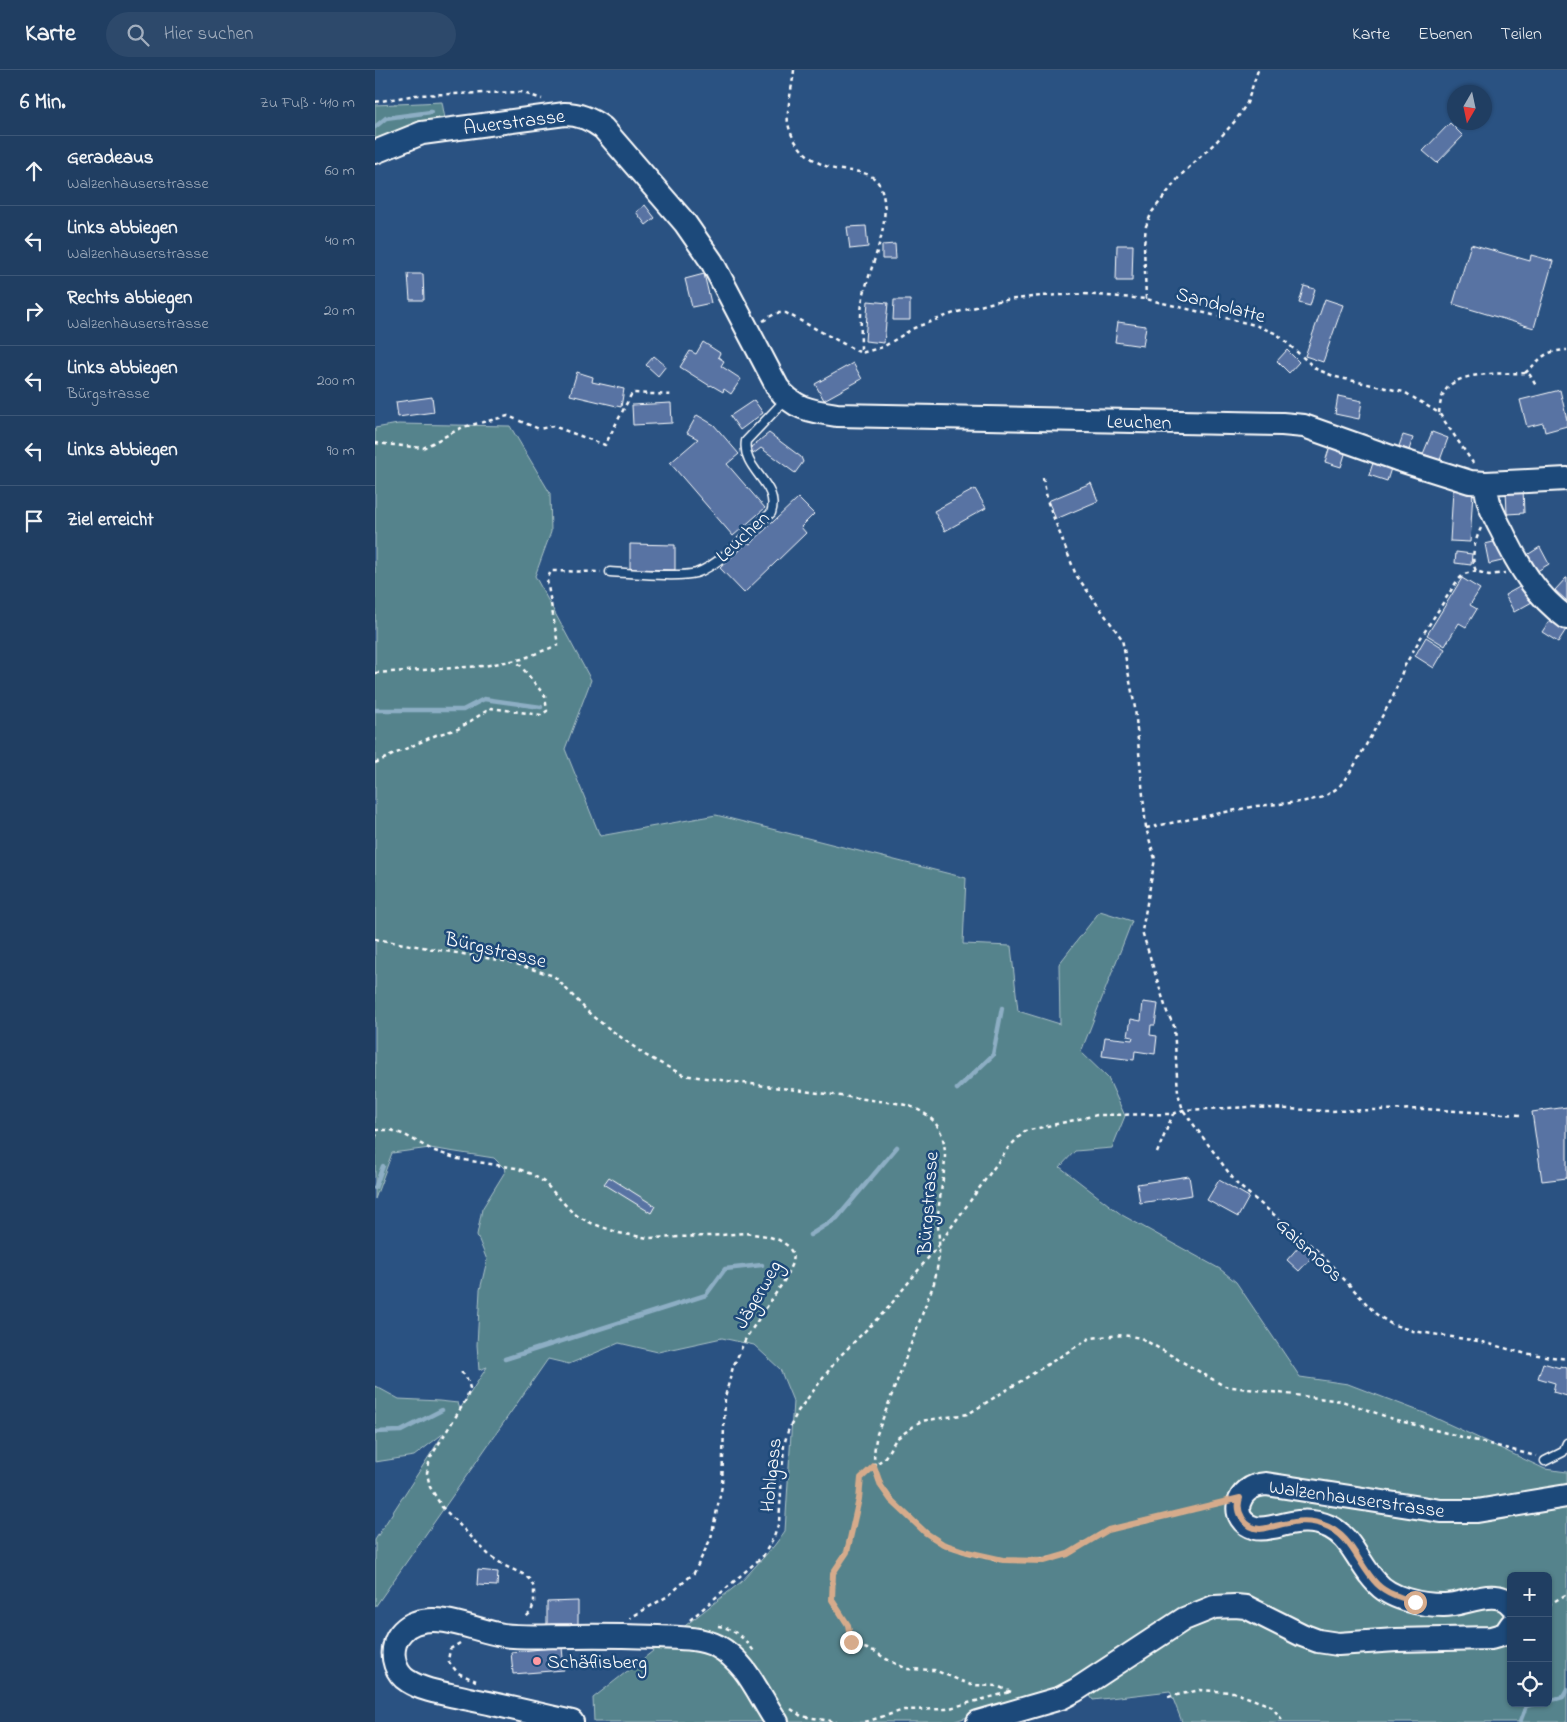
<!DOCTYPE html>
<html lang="de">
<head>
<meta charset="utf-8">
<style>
  :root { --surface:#203e62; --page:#2d496b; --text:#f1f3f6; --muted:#a2aebe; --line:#3d5777 }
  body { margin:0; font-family:"Indie Flower",sans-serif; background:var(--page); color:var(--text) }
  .controls { position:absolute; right:15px; bottom:15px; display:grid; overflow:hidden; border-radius:8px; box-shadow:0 1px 4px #0004 }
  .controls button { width:45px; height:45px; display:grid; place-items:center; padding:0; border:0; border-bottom:1px solid var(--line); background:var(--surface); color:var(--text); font:25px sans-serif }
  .compass { position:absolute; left:1072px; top:15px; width:45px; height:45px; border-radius:50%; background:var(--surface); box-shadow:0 1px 4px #0004; rotate:189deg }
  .stop { position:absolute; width:15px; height:15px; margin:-11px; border:4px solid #d6ab8b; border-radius:50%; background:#fff }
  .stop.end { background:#d6ab8b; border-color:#fff; box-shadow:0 1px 5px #0008 }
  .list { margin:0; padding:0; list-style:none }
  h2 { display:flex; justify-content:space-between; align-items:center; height:65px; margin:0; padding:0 20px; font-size:21px }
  h2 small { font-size:16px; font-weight:400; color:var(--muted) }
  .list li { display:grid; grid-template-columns:32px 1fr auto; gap:15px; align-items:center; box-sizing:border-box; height:70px; padding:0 20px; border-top:1px solid var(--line) }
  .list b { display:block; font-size:19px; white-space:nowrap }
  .list p { margin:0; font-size:16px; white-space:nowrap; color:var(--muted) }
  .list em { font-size:16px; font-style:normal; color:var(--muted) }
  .icon { flex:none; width:28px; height:28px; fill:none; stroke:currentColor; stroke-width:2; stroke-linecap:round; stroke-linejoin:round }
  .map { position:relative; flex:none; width:1192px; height:1652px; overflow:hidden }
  header { display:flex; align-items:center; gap:30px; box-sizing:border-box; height:70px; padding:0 25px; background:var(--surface); border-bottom:1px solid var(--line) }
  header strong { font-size:24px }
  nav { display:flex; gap:28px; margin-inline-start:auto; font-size:18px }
  .search { width:350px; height:45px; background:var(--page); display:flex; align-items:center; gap:12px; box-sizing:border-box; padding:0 18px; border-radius:28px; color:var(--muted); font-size:19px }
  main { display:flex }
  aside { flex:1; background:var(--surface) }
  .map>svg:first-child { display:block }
  .green { fill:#55838c; stroke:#aac1c6; fill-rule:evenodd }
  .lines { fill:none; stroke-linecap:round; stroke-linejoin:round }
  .stream { stroke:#8daec4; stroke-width:4.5 }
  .building { fill:#5873a3; stroke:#fff }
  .lane-casing { stroke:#fff; stroke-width:11 }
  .secondary-casing { stroke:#fff; stroke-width:26 }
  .path { stroke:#fff; stroke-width:2.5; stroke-dasharray:4 4; stroke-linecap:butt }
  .lane { stroke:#1f4a7a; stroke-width:8 }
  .secondary { stroke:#1f4a7a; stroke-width:22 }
  .route { stroke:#d6ab8b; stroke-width:6 }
  .poi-dot { fill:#ff9aa2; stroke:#1f4a7a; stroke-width:2 }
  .labels { text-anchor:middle; stroke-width:5; stroke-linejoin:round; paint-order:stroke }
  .street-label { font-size:20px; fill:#fff; stroke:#1f4a7a }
  .poi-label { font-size:20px; fill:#fff; stroke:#1f4a7a; text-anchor:start }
</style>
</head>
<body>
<header>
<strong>Karte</strong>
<div class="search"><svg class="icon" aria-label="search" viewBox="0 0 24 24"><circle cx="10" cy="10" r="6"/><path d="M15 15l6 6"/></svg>Hier suchen</div>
<nav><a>Karte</a><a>Ebenen</a><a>Teilen</a></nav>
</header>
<main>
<aside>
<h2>6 Min.<small>Zu Fuß · 410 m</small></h2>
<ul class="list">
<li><svg class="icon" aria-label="ahead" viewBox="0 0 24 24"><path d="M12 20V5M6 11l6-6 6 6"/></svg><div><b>Geradeaus</b><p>Walzenhauserstrasse</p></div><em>60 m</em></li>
<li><svg class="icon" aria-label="left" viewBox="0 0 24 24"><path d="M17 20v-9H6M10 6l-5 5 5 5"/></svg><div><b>Links abbiegen</b><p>Walzenhauserstrasse</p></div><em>40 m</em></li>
<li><svg class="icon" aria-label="right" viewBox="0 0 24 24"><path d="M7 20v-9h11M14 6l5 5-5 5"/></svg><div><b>Rechts abbiegen</b><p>Walzenhauserstrasse</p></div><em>20 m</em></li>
<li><svg class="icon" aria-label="left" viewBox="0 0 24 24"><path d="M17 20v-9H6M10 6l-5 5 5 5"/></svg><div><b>Links abbiegen</b><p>Bürgstrasse</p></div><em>200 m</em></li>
<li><svg class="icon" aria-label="left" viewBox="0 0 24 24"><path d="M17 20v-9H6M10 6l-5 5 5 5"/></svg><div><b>Links abbiegen</b></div><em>90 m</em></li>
<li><svg class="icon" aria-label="arrive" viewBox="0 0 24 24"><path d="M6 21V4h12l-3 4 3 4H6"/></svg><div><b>Ziel erreicht</b></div></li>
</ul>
</aside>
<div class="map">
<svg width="1192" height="1652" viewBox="0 0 1192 1652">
  <rect width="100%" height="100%" fill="#2a5282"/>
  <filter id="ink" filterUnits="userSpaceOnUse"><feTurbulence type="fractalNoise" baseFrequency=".02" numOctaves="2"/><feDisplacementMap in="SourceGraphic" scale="10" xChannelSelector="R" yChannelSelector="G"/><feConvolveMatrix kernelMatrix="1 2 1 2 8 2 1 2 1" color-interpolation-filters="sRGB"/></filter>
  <g filter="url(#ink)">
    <!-- green -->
    <path class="green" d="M67,32l3,17 -70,24v-38z
      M23,354l112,2 40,67 1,39 -16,44 56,104 -26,69 35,87 116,-21 250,63 -3,66 48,2 7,65 42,13 -1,-60 41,-53 32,10 -51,131 27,26 17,38 -13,32 -37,3 -15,16 62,48 98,54 16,13 64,95 48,7 79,30 118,55 22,3v250h-385l-12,-31 -77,9 -13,-19 -128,41h-358l-1,-24 148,-116 33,-36 11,-15 8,-130 -13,-32 -26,-24 -32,-7 -64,14 -39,-9 -50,21 -21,-5 -173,248v-67l69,-107 -30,23 -39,6v-76l24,13 40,2 19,2 2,6 27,-42 -8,3 -2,-25 3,-55 7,-30 -10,-25 5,-26 24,-39 -12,-12 -64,-10 -38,5 -17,46v-771zM1136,1506h37v127h-37z"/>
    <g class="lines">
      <!-- stream -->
      <path class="stream" d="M0,57l11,-9 45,-6
        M0,640h88l21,-11 57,8
        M582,1019l36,-34 9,-47
        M0,1118l8,-22
        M435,1165l27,-17 60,-71
        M130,1289l201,-64 19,-26 37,-4
        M0,1362l26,-1 41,-21
        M1173,1631l15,-4 4,-7
        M1145,1652l6,-16 12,-3"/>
    </g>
    <!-- building -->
    <path class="building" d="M1075,53l13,13 -26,27 -14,-12z
      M270,135l10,13 -9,7 -10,-13z
      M491,156l2,21 -18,2 -3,-22z
      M520,174l1,15h-14v-14z
      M1096,174l59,17 1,-6 22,6 -19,67 -81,-24z
      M742,175h16l-1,36h-16z
      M33,204h15l1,26h-14z
      M329,204l7,29 -19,4 -7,-28z
      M929,216l11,3 -5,17 -11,-3z
      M950,229l18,6 -20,57 -18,-6z
      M519,230h16v20h-17z
      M493,231l20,2 -4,40 -19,-2z
      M743,252l28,4 -3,20 -28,-4z
      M328,272l17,11 -2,4 6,4 -3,5 20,13 -10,15 -7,-5 -1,3 -12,-7 -1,1 -30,-19 10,-16 6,3z
      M912,280l12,12 -10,11 -12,-12z
      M279,286l12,10 -8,10 -12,-11z
      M478,293l9,16 -38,21 -9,-16z
      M202,302l16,5 -1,5 32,7 -3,18 -51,-12z
      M1185,320l7,30v6l-22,6 -2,-9 -16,4 -7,-27z
      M963,326l24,5 -3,18 -24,-5z
      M57,327l2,15 -36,5 -2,-15z
      M379,330l9,13 -23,17 -10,-14z
      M296,333l1,20 -39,2 -1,-20z
      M322,345l17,10 25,29 -12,10 38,44 -32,28 -63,-73 28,-24 -11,-6z
      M1057,362l16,6 -8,22 -17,-6z
      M394,363l32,24 2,5 -8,11 -34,-25 -8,6 -2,-7z
      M1028,365l10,3 -4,12 -10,-4z
      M955,376l16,5 -5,16 -16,-5z
      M999,390l18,5 -5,16 -18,-6z
      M716,413l7,18 -42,18 -8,-18z
      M1148,418l1,25 -17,1 -1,-25z
      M600,419l11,19 -41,23 -11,-20z
      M1078,420l20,1 -3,51 -20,-1z
      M423,428l16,16 -13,13 5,6 -62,60 -24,-25 27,-26 3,2z
      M1127,470l4,20 -17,4 -4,-20z
      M255,474l45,1v25l-45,-1z
      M1165,477l9,17 -15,9 -10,-16z
      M1081,482l16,2 -1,11 -16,-2z
      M1087,508l18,11 -10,16 7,4 -11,18 -7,-4 -14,23 -18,-11z
      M1191,508h1v23l-12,-11z
      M1148,515l9,17 -18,10 -9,-17z
      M1177,547l15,11 -9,14 -16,-10z
      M1051,567l19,12 -11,19 -19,-12z
      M768,932l15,2 -3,21h-4l-1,10 7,1 -2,18 -20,-3 -1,9 -32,-4 3,-19 27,3 1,-3 -5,-1 3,-17 10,2z
      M1192,1037v71l-25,3 -10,-69z
      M814,1106l3,19 -52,8 -3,-19z
      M234,1107l46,29 -4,7 -47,-29z
      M844,1110l30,17 -11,20 -31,-17z
      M925,1175l13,11 -14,15 -12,-11z
      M1168,1293l17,5v-2l7,2v28l-14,-4 2,-9 -17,-5z
      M103,1500l20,2 -1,14 -20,-1z
      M203,1531v24h-31v-23z
      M187,1577l2,23 -51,4 -2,-22z"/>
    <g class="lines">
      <!-- lane casing -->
      <g class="lane-casing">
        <path id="lane" d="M235,502c22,1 67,6 86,1 23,-7 57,-44 75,-60 10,-29 -30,-43 -25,-72l40,-42
          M1170,1391l18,-9 4,-9"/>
      </g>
      <!-- secondary casing -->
      <g class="secondary-casing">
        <path id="secondary" d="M0,82l47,-19 143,-19c15,0 26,5 38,14l82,95 27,39 66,126c16,21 33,23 59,27l445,9 22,2 93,33 73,23 16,1 81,-4
          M1111,413c0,18 8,33 16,48 16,34 34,65 65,87
          M1136,1535c-15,-19 -48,1 -68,0 -22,0 -53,-6 -67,-23 -8,-8 -14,-19 -20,-28 -7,-11 -14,-21 -26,-27 -18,-8 -34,-6 -52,-1 -8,1 -15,4 -23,2 -26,-7 -21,-42 11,-44l175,27h36l90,-15
          M197,1652c-34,-8 -68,-16 -103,-23 -20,-5 -44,-7 -61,-18 -12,-7 -17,-24 -13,-37 2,-9 11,-18 20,-21 27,-10 61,8 88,12 22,3 46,1 68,1 29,-1 58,0 87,1 20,1 41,0 59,9 31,17 41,49 60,76
          M603,1652l83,-24 15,-8 108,-71 30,-12 21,-1 11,1 56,28 16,6 20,3 58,-4 95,-2 14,-4 6,-9"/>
      </g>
      <!-- path -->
      <path class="path" d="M419,0c-1,12 -8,43 -6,53 4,22 22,38 43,45 16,5 42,-1 50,20 13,36 -13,80 -19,115 -2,16 -1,34 -1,50
        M0,32l41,-7 105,-3 21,7
        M771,229l-2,-54 2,-19 6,-14 28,-36 37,-35 19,-21 11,-17 11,-33
        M388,251l13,-8h10l75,40 22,-6 31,-19 40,-15 44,-12 43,-5 43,-2 62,5 109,26 22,9 39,35 20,8 68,15 35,21 34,50
        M1150,303c17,-14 17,-22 42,-23
        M1064,343c1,-9 2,-18 9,-26 15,-16 56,-13 77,-14l5,2 6,11
        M0,373l48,5 40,-21 45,-11 31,13 14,-3 52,19 27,-52 41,2
        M668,408l5,25 28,72 46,64 13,69 11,120 9,31 -13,72 25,81 7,14 4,67 5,17 54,74 83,69 56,61 15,10 22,7 65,10 45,12 44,6
        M1106,458c-6,12 -11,30 -5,43l13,4 16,-2
        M0,603l109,-7 38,-7 36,-14 -11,-65 4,-9 50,1
        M0,693l61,-28 22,-6 33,-21 50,7 6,-4 -2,-15 -29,-36
        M771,758l110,-22 45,-4 23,-5 15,-10 14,-19 40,-71 11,-30 16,-28 37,-58 7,-7 12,-3
        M0,869l135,23 44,14 38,40 53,39 38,20 196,26c9,1 21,2 30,5 54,19 32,67 29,109 -1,9 1,17 1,26 1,14 -2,29 -5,42l-57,151c-8,39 1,54 29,80 12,11 24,24 39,30 33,16 87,23 122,10 15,-6 27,-19 43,-24 12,-4 24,-6 37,-9 24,-6 49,-12 73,-18
        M0,1060h16l14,5 27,15 26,9 58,9 15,6 13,8 27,29 8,6 12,6 28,10 29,5 61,-2 36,-3 22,3 12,4 9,6 5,8 -1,9 -8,18 -38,57 -13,29 -8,30 -3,89 -11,52 -17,35 -26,23 -38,22
        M0,1068l3,-7
        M782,1083l16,-39
        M86,1302l5,4 4,12 -4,12 -36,58 -3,15 3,14 12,20 48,49 15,10 20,9 6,6 3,7v15l-3,9 -6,6
        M1173,1535l19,-11
        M315,1550l73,-64 11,-19 5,-15 5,-77 4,-14 10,-20 41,-54 49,-49 52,-65 68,-95 17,-17 72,-16 76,-1 10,-4 68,-3 75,4 100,-2 94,6
        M343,1556c15,2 29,14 37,27
        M85,1573l-10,6 -2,12 10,12 18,8
        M636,1622l-14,-6 -26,-1 -37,-15 -27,-1 -21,-10 -12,-8 -13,-4 -10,-5 -3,-17 -16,-25 1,-27 14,-21 12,-53 2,-21 24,-21 11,-18 25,-18 47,-7 122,-76 33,-3 18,3 83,48 118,15 54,19 140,36
        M793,1627l32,-7 33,2 38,14 13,16
        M416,1639l10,7 36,6
        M490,1652l39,-12 42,-1 64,-17"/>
      <!-- lane -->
      <use href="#lane" class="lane"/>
      <!-- secondary -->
      <use href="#secondary" class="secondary"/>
    </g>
  </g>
  <g class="lines" filter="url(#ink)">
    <!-- route -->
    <path class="route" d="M476,1572l-3,-17 -16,-25 1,-27 14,-21 12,-53 2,-21 13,-12 7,20 10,14 35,33 17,11 24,8 36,8 41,1 24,-7 40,-24 132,-32c-5,14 5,30 20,31 5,0 10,-2 15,-3 16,-4 32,-8 49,-1 28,10 34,40 53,59 10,10 25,14 38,18"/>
  </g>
  <!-- markers -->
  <circle class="poi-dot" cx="162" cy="1591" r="5"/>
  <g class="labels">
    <!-- street labels -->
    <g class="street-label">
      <text transform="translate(139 51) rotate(-7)" y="7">Auerstrasse</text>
      <text transform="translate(846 234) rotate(15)" y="7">Sandplatte</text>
      <text transform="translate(764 351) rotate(1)" y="7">Leuchen</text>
      <text transform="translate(367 466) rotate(-43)" y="7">Leuchen</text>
      <text transform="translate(121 879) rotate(13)" y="7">Bürgstrasse</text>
      <text transform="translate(552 1133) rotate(-86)" y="7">Bürgstrasse</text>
      <text transform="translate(935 1179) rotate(43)" y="7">Gaismoos</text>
      <text transform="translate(382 1224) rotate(-60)" y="7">Jägerweg</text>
      <text transform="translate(395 1405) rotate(-84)" y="7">Hohlgass</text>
      <text transform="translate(982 1428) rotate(8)" y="7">Walzenhauserstrasse</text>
    </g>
    <!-- poi labels -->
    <g class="poi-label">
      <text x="172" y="1598">Schäflisberg</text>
    </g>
  </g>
</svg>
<div class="controls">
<button>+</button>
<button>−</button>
<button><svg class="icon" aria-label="locate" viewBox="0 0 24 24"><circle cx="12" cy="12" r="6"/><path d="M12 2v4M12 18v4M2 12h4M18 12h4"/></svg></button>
</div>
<svg class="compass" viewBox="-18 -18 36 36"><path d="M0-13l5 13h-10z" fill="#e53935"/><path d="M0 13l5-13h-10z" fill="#a2aebe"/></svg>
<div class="stop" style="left:1040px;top:1532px"></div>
<div class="stop end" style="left:476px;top:1572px"></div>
</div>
</main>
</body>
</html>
